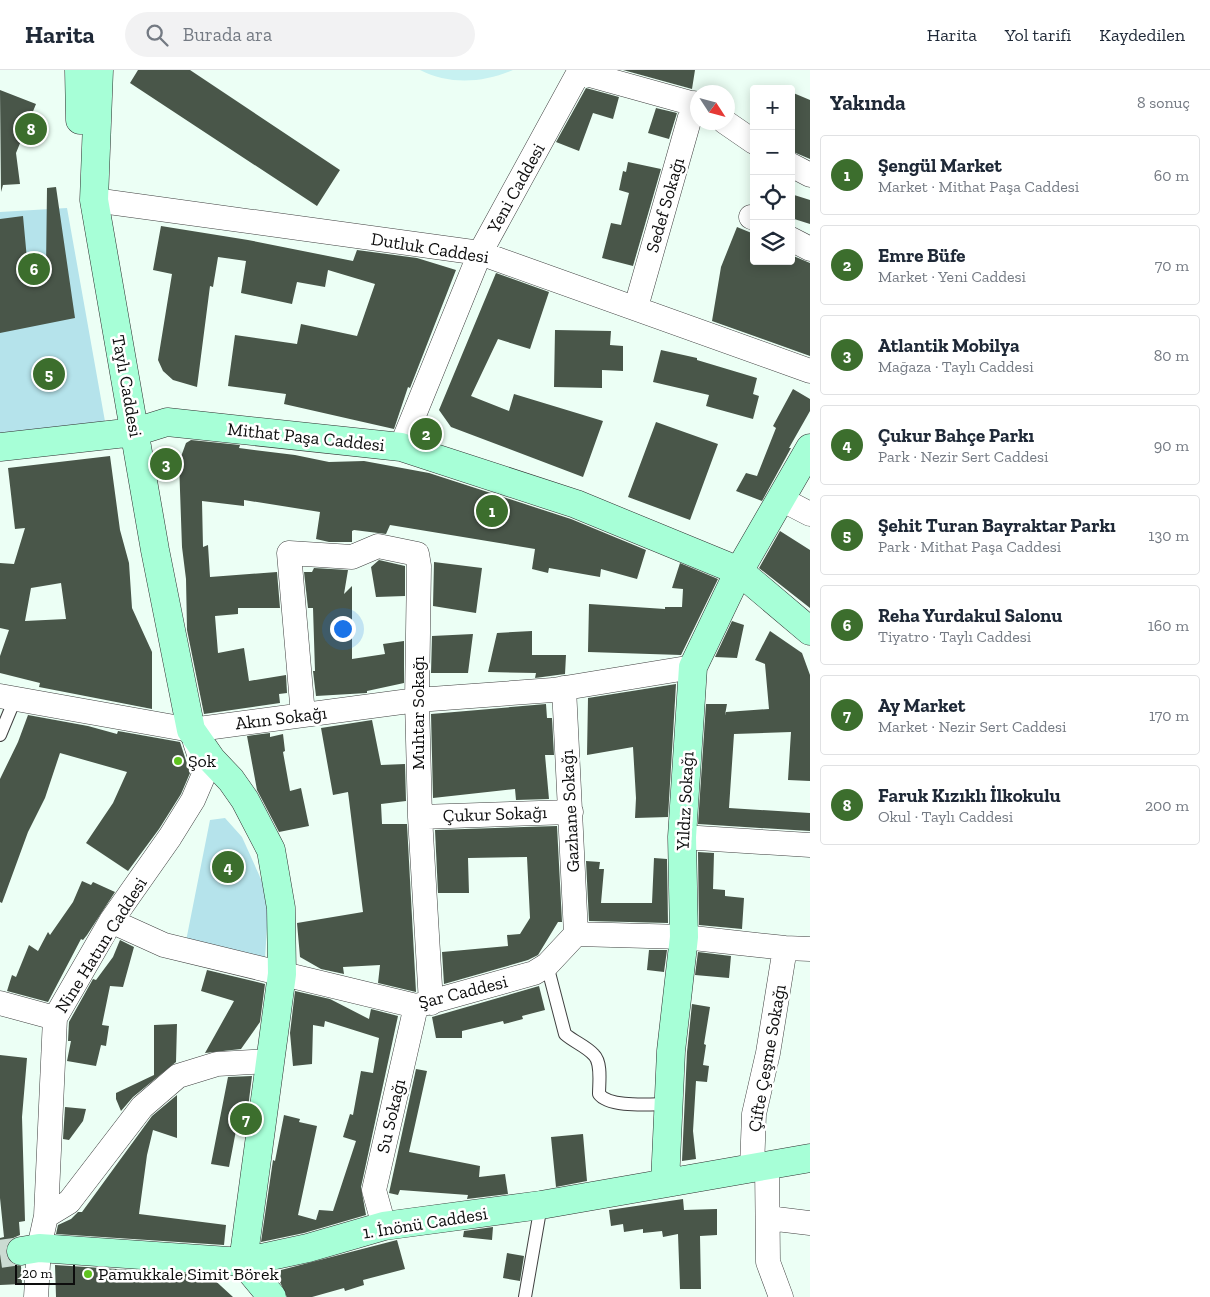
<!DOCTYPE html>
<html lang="tr">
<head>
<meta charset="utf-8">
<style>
  :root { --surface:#fff; --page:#f2f2f3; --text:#1f2937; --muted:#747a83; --line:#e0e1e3; --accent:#3c6e2d }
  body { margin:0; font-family:"Zilla Slab",serif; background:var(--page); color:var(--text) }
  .controls { position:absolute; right:15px; top:15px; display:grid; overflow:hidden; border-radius:5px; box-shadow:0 2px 12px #0003 }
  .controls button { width:45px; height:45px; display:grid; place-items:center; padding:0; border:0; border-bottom:1px solid var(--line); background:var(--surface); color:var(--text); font:25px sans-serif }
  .compass { position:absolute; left:690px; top:15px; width:45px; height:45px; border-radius:50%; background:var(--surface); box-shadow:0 2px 12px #0003; rotate:126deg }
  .scale { position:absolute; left:15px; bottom:12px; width:60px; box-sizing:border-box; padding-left:5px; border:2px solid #0d0d0d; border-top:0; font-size:14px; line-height:18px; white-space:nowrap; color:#0d0d0d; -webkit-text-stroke:4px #fff; paint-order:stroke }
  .you { position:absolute; left:342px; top:558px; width:18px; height:18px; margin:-12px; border:4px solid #fff; border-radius:50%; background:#1a73e8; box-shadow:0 0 0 8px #1a73e833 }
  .badge { display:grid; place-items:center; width:32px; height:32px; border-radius:50%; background:var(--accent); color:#fff; font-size:16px; font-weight:700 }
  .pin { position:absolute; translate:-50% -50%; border:2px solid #fff; box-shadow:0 1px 5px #0006 }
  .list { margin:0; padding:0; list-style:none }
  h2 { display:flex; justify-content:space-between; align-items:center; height:65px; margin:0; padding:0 20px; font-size:21px }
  h2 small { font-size:16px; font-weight:400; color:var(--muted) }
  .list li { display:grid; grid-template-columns:32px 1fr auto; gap:15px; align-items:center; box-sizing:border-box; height:80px; margin:0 10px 10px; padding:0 10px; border:1px solid var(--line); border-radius:5px }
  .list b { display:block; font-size:19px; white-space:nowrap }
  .list p { margin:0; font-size:16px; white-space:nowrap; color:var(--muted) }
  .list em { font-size:16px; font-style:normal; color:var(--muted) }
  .icon { flex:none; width:28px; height:28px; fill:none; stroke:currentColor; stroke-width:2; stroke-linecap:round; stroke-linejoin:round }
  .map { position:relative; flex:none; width:810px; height:1227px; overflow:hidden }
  header { display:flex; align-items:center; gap:30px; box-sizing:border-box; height:70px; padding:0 25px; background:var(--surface); border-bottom:1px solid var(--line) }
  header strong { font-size:24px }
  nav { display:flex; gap:28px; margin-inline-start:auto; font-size:18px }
  .search { width:350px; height:45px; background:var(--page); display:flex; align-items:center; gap:12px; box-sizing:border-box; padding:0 18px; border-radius:28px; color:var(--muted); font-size:19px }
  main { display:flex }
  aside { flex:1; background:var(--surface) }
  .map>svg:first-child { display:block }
  .green { fill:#b5e3eb }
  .pitch { fill:#c7f1f1 }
  .building { fill:#495649; fill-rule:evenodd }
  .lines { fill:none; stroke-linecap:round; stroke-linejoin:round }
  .secondary-tunnel { stroke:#cbdbd2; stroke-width:28; stroke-dasharray:28 14; stroke-linecap:butt }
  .lane-casing { stroke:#404040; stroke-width:14 }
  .street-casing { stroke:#404040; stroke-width:25 }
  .secondary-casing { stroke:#2f2f2f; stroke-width:29 }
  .lane { stroke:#fff; stroke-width:12 }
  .street { stroke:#fff; stroke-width:24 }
  .secondary { stroke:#a7ffd7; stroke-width:28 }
  .poi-dot { fill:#5fc220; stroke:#fff; stroke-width:2 }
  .labels { text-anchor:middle; stroke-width:5; stroke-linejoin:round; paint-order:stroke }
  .street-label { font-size:18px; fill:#0d0d0d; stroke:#fff }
  .poi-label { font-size:18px; fill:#0d0d0d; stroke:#fff; text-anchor:start }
</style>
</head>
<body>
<header>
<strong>Harita</strong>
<div class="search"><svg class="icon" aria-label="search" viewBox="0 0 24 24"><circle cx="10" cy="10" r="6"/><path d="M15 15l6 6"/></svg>Burada ara</div>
<nav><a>Harita</a><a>Yol tarifi</a><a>Kaydedilen</a></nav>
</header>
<main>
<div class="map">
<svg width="810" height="1227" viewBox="0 0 810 1227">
  <rect width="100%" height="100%" fill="#ecfff5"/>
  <!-- green -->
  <path class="green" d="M67,138l39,219 -106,11v-226z
    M225,748l17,19 27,60 -4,61 -79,-17 24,-121z"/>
  <!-- pitch -->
  <path class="pitch" d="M420,0h93c-30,13 -64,15 -93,0z"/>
  <!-- building -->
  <path class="building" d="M138,0h52l150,100 -23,36 -187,-123z
    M623,0h72l-3,19z
    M586,18l33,9 -6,22 -20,-6 -14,38 -23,-9z
    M0,20l36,14 -20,49 4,31 -17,1 -2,7z
    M791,22l19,8v59l-19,-8z
    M656,38l21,5 -8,26 -21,-6z
    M628,92l33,7 -28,97 -31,-8 9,-35 10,2 8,-32 -10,-3 4,-19 3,1z
    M56,117l19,131 -75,15v-114l23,-3 5,54h18l1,-82z
    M791,124l19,6v24l-19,-6z
    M161,156l87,14 105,21 4,-11 60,8 39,12 -46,118 -2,-1 -14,42 -110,-25 2,-10 -58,-8 7,-51 62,9 4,-20 56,12 18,-52 -47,-14 -3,17 -28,-5 -5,22 -51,-11 5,-32 -28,-4 -5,30 -3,-1 -13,101 -24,-7 -10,-9 -5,-11 14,-86 -19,-4z
    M737,157l17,7v27h37v-6l19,8v93l-98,-35 9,-54z
    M496,203l53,19 -19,57 -32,-10 -27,57 38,15 5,-17 89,27 -20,56 -132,-50 -12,-17z
    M555,260l56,1 -1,14 13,1v25l-21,-1v18l-48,-1z
    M661,280l36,8v2l60,18 -4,16 6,2 -6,23 -47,-13 3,-11 -56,-13z
    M793,319l17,10v12l-21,37h2l-6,11 -23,42 -26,-10 10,-18 11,3 19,-48 -3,-2z
    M656,352l62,22 -28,76 -62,-23z
    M191,370l49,5 -1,3 56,7 34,7 35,-1 65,12 142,46 75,31 -9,29 -36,-10 -1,8 -51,-9 -1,5 -16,-4 3,-20 -145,-24 -4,9 -32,-4 -2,1v11h-23l-13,-3 4,-27 -76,-12v6l-42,-5 1,46 5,-2 2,32 67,-5 3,36h-42v6l-23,2 3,37 26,-5 5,33 37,-6 1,18 -8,1 1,9 -76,11 -17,-84 -1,-51 -4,-32 -3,-85 7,-19z
    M110,386l10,74 9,33 3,45 20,44v57l-113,-22 1,-4 -40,-10v-17l9,-26 -9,-2v-65l14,1 11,-36 -10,1 -7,-61zM61,513l5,36 -41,2 6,-33z
    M780,461l30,19v58l-51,-40z
    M379,490l26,6v30l-29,1 -5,-30z
    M434,492l48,6 -6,45 -43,-7z
    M680,493l38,16 -37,76 -93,-3 1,-48 76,5v-2h17l1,-18 -11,-1z
    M314,498l34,2 -4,24 8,-8v73l33,-5 -2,-10 21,-3v42l-37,8v2l-51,3 -3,-25h2l-2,-63h-5l-4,-36h8z
    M732,551l12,4 -7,33 -22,-1z
    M532,561v24h34l-1,19 -30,4 1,-5 -48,-1 9,-39z
    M770,561l32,22 8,22v106l-22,-1 3,-48 -57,2 -5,74 81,5v18l-112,-7 8,-120h21l-2,11 1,-3 43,-3 -4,-45 -10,-4z
    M473,564l-5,39h-37l1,-37z
    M676,614l-8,133 -33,1 1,-20 -3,-51 -46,8 1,-57z
    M546,634l1,14h5l2,37h-9l4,44 -33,1 -1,-11 -82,9 -2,-84z
    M28,645l60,11 29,8 1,-3 62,11 10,31 -9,21 -22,35 -31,42 -42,-28 27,-40 14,-31 -67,-19 -15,45 -17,34 -26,71 -2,-1v-123l18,-37z
    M372,650l9,45 24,-1 1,37 -25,3 1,20h25l9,168 -38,-9 2,-18 -37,2 1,7 -23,-5 -21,-12 -3,-34 66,-11 -15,-120 -15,3 -12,-67z
    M270,663v4l13,-3 2,17 -2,1 7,39 11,-3 8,38 -30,6 -22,-42 -10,-54z
    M557,756l5,96h-4l-20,33 -10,5 -84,24 -2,-32 66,-6 -1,-11 13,-1 10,-16 -3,-61 -59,1 1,35h-31l-3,-63z
    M698,782l16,1 -1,36 12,1v6l19,2 -2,31 -43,-4z
    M654,788l13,1 1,64 -79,-2 -3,-60 14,1 -1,7h5l-3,34h51z
    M82,811l9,4 2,-3 22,10 -28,43 -4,5 -2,-1 -33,63 -41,-11 5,-16 4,2 13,-32 9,6 10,-19 2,3 23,-33z
    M120,870l14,7 -11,40 -13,-1 -8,39 7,1 -3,20 -5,-1 -5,21 -29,-5 4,-20h-3l1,-19 24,-43 3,1 17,-23z
    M649,880h18l-3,22 -17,-2z
    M698,882l33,4 -2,22 -34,-3z
    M207,900l58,14 -5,38 -19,27 -36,4 29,-52 -33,-10z
    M539,916l6,24 -23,6 1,3 -19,5 -1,-3 -41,10v7h-26l-4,-21z
    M295,921l35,8 39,20 2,-10 27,7 -37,171 5,28 -62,18 -43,9 12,-82 2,1 9,-46 16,4 -1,3 18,4 -19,89 18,5 3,-10 14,1 23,-70 -13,-4 7,-23 3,1 8,-44 12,2 6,-35 -54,-17 -1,6 -11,-2 -1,39 -19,2 -3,-33z
    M692,934l18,3 -6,37 2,1 -3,20 6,1 -2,16 -11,-1 -3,50 3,28 -14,2 5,-109z
    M177,954l-1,38 -43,35 -12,14 -5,-12v-6l38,-18v-50z
    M0,985l27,3 -5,59 3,104 -6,1 1,13 -9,4 -4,6 -1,8 3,8 12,5 1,18 -22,1v-47l4,-1 -4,-39z
    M416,999l11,2 -18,81 71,14 -1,11 26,-3 3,20 -41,5 1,-4 -68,-5 -2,5 -9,-2z
    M252,1006l-5,40 -8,-1 -10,52 -18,-3 17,-87z
    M177,1025v43l-24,-8 -6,25 -8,59 87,11 -2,20 -168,-11 2,-9 13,-6 7,-7h4l70,-96z
    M65,1037l21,2 -3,12 -14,19 -6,-1z
    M583,1064l4,47 -31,6 -5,-50z
    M683,1129l1,11 33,-1v26l-17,1 1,53h-21l-2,-55 -15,3 -1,-6 -19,2v-4l-19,3 -1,-8 -12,2 -2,-16z
    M493,1157l-1,13 -29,-3 1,-6z
    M397,1170l8,29 -42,11 1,5 -19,6 -1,-3 -32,9h-25l-7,-15 1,-12z
    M507,1183l17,3 -4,25 -17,-3z
    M55,1195l154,10 24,22h-177z"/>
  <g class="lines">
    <!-- secondary-tunnel -->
    <path class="secondary-tunnel" d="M0,1184l21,-3"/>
    <!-- lane casing -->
    <g class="lane-casing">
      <path id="lane" d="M0,665l15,-36
        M547,895l18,69c9,8 21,12 29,21 8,8 5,28 5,39 10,14 52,10 70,10
        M525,1227l16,-92"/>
    </g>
    <!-- street casing -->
    <g class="street-casing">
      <path id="street" d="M579,2l119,33
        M725,52l29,20
        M791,95l19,10
        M94,130l386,53 330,118
        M751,147l3,1
        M791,169l19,10
        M636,237l58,-204
        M401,377l79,-194 100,-183
        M781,429l29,15
        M564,618l12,246
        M0,626l191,34 226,-30 136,-10 140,-23
        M303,645l-14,-162 63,4 26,-11 39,8 2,12 -2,134 3,117 11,186
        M420,747l151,-5
        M682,767l128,8
        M111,851l53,24 252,61 118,-33 13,-8 29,-31 108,3 101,11 25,1
        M0,933l55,15
        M767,1095l1,97 13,35
        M752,1098l2,-54 14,-61 17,-105
        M46,1146l23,-14 73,-95 36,-31 39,-12 54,-3
        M768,1148l42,5
        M384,1156l-10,-36 42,-184
        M36,1227l3,-49 7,-32 9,-198 56,-97 59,-84 23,-37 12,-28 -10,-30"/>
    </g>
    <!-- secondary casing -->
    <g class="secondary-casing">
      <path id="secondary" d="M79,0l1,50
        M99,0l-5,130 61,350 36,180 21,30 19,20 14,20 26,50 10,58 1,66 -39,288 29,35
        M0,377l135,-15 32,-10 234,25 175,57 163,67 71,60
        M665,1113l6,-132 13,-114 -2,-100 11,-170 46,-96 71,-123
        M21,1181l18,-3 204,14 65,-14 76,-22 157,-21 269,-47"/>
    </g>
    <!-- lane -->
    <use href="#lane" class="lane"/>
    <!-- street -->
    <use href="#street" class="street"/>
    <!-- secondary -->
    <use href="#secondary" class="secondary"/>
  </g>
  <!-- markers -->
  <g class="poi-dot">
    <circle cx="178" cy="691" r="5"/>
    <circle cx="88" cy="1204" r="5"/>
  </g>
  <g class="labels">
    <!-- street labels -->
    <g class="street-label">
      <text transform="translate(516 118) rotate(-61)" y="6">Yeni Caddesi</text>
      <text transform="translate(665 135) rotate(-74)" y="6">Sedef Sokağı</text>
      <text transform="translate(430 178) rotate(9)" y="6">Dutluk Caddesi</text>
      <text transform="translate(127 316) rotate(80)" y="6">Taylı Caddesi</text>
      <text transform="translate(306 367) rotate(6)" y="6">Mithat Paşa Caddesi</text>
      <text transform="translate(418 643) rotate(-90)" y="6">Muhtar Sokağı</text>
      <text transform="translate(281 648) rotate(-7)" y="6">Akın Sokağı</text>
      <text transform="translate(685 731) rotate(-87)" y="6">Yıldız Sokağı</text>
      <text transform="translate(570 741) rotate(-93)" y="6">Gazhane Sokağı</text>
      <text transform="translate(495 744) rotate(-2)" y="6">Çukur Sokağı</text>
      <text transform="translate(101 875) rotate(-58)" y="6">Nine Hatun Caddesi</text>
      <text transform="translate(463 922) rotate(-14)" y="6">Şar Caddesi</text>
      <text transform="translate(767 988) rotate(-80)" y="6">Çifte Çeşme Sokağı</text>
      <text transform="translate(391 1046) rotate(-77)" y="6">Su Sokağı</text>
      <text transform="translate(425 1153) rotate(-9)" y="6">1. İnönü Caddesi</text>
    </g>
    <!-- poi labels -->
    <g class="poi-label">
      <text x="188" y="697">Şok</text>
      <text x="98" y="1210">Pamukkale Simit Börek</text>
    </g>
  </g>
</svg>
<div class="controls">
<button>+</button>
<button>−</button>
<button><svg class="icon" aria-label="locate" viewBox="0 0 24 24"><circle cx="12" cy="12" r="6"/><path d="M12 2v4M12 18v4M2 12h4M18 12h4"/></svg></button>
<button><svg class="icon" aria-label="layers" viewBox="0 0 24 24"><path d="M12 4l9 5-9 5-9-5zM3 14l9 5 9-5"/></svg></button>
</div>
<svg class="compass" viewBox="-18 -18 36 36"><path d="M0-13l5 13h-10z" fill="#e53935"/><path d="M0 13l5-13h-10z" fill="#747a83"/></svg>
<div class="scale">20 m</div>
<div class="you"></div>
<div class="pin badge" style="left:492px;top:441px">1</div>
<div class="pin badge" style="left:426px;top:364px">2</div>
<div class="pin badge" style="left:166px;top:394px">3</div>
<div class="pin badge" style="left:228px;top:797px">4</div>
<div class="pin badge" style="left:49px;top:304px">5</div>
<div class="pin badge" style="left:34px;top:199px">6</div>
<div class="pin badge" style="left:246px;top:1049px">7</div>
<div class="pin badge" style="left:31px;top:59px">8</div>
</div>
<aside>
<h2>Yakında<small>8 sonuç</small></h2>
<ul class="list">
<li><span class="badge">1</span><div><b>Şengül Market</b><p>Market · Mithat Paşa Caddesi</p></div><em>60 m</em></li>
<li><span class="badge">2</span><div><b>Emre Büfe</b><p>Market · Yeni Caddesi</p></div><em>70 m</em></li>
<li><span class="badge">3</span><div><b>Atlantik Mobilya</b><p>Mağaza · Taylı Caddesi</p></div><em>80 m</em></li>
<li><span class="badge">4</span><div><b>Çukur Bahçe Parkı</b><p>Park · Nezir Sert Caddesi</p></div><em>90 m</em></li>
<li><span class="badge">5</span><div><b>Şehit Turan Bayraktar Parkı</b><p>Park · Mithat Paşa Caddesi</p></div><em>130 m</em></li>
<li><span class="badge">6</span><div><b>Reha Yurdakul Salonu</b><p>Tiyatro · Taylı Caddesi</p></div><em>160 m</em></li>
<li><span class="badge">7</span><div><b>Ay Market</b><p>Market · Nezir Sert Caddesi</p></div><em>170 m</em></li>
<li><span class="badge">8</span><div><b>Faruk Kızıklı İlkokulu</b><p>Okul · Taylı Caddesi</p></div><em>200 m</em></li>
</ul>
</aside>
</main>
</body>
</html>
